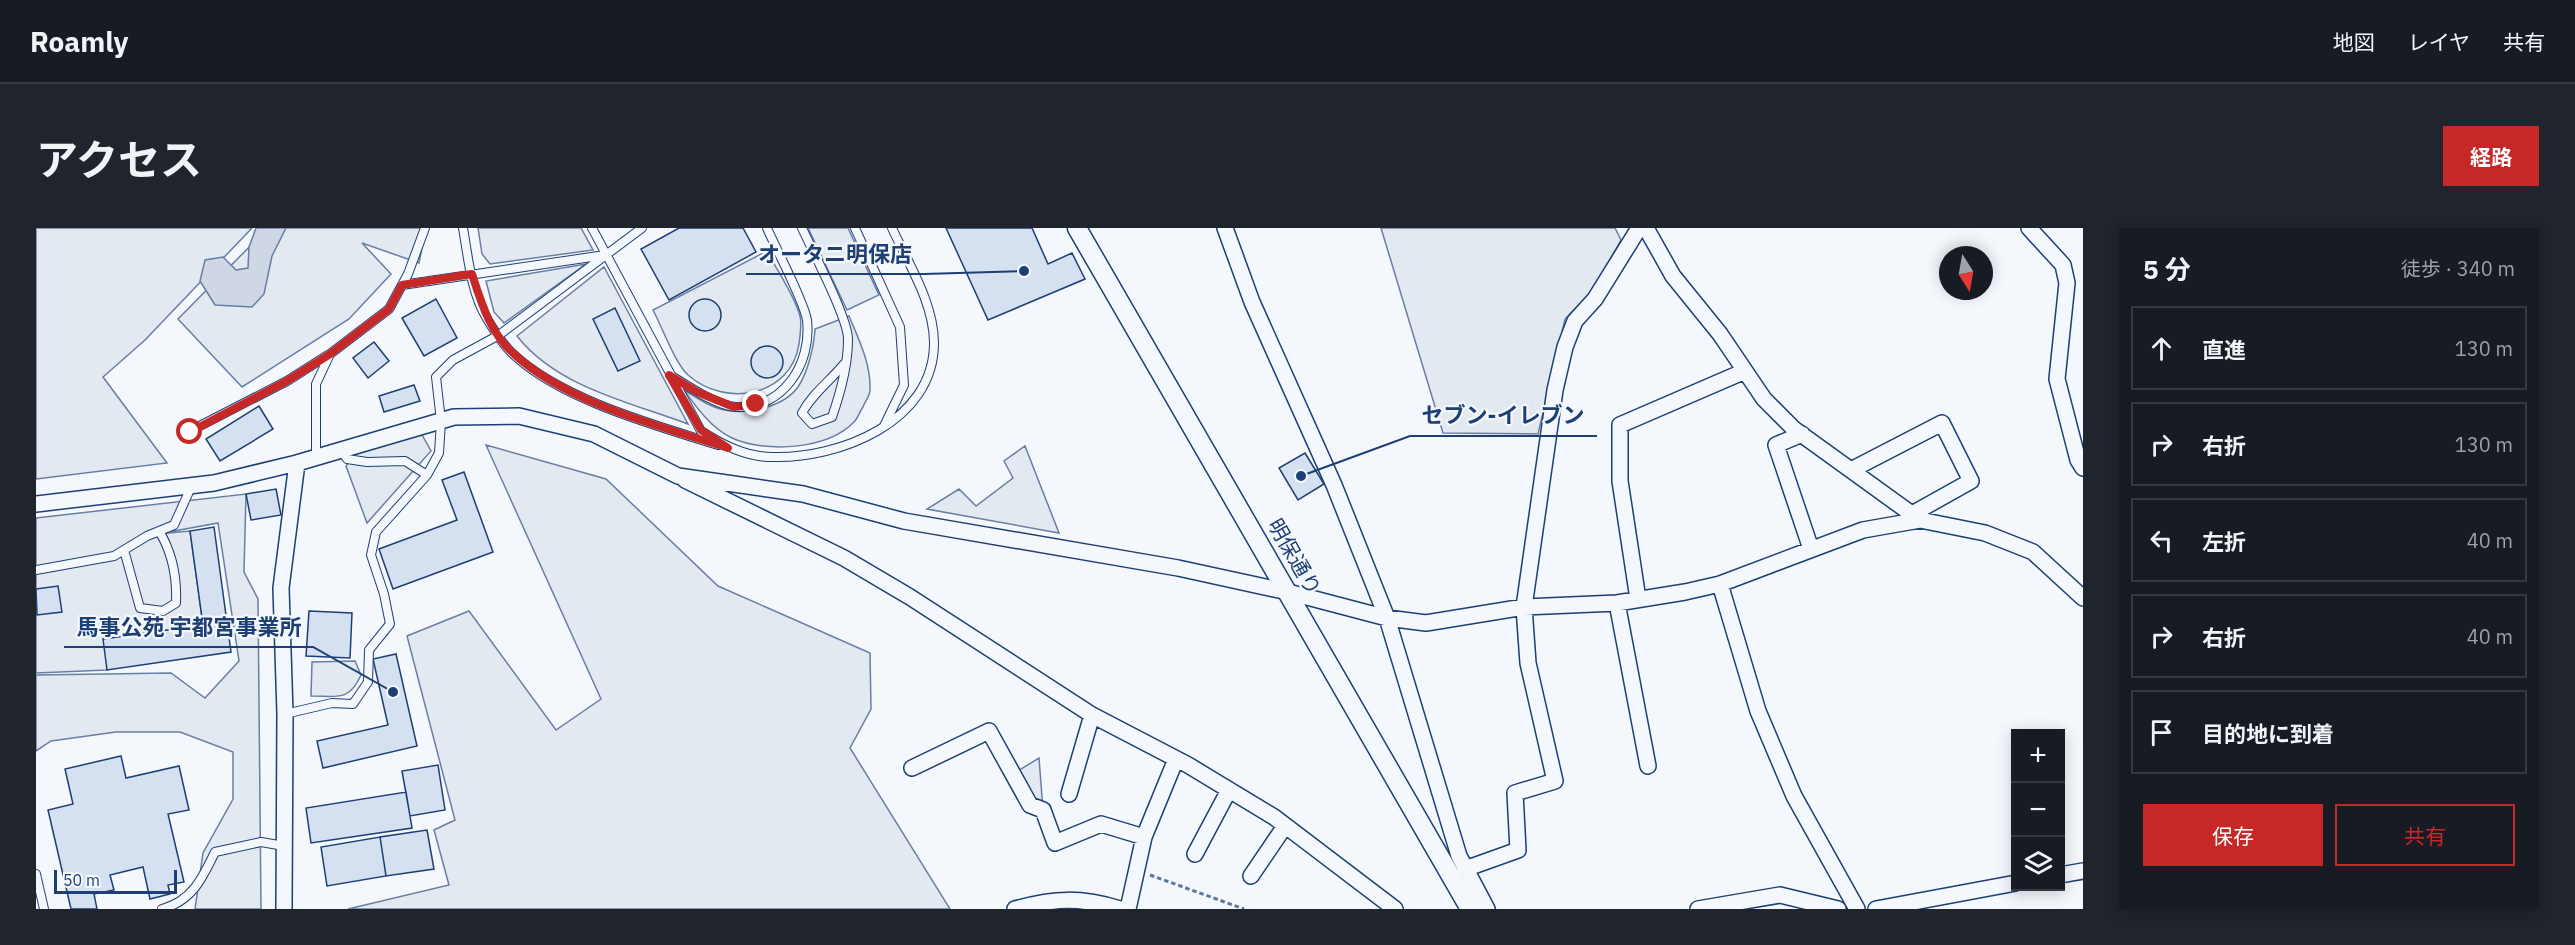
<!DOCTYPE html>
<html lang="ja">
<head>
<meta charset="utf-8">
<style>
  :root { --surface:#171b24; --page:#20242c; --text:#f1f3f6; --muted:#9ea1a6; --line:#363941; --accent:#c62828 }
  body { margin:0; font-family:"IBM Plex Sans","Noto Sans JP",sans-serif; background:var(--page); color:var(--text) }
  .controls { position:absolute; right:18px; bottom:18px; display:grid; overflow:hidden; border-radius:0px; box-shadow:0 3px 15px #0003 }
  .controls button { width:54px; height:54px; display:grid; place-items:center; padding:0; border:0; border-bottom:2px solid var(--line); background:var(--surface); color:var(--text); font:30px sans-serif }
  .compass { position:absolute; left:1903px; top:18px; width:54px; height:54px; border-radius:50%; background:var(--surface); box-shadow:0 3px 15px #0003; rotate:169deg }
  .scale { position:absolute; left:18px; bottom:15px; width:123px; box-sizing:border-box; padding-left:6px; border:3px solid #1d3f73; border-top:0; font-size:16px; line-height:21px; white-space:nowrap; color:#1d3f73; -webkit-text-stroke:4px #f4f7fb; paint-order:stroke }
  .stop { position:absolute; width:18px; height:18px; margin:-14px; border:4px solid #c62828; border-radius:50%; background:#fff }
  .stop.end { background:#c62828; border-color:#fff; box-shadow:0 2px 6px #0008 }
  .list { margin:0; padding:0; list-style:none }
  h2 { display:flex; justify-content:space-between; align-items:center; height:78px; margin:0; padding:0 24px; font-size:26px }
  h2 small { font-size:20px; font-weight:400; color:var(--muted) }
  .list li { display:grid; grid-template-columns:39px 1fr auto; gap:18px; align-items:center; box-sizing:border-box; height:84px; margin:0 12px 12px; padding:0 12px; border:2px solid var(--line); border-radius:0px }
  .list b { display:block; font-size:22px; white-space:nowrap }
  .list em { font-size:20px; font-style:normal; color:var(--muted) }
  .actions { display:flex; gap:12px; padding:18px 24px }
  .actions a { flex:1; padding:14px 0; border:2px solid var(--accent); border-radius:0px; text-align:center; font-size:21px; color:var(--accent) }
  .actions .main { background:var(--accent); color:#fff }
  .icon { flex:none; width:33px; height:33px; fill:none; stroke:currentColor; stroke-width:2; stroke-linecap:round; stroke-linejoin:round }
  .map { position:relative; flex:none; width:2047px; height:681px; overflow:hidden; border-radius:0px }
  header { display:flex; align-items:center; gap:36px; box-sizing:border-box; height:84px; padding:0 30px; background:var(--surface); border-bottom:2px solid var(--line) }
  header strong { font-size:28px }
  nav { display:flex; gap:33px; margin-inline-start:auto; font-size:21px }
  .intro { display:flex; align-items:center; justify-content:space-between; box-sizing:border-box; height:144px; padding:0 36px }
  h1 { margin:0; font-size:42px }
  .button { padding:15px 27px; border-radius:0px; background:var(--accent); color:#fff; font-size:21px; font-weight:700 }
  main { display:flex; gap:36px; padding:0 36px }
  aside { flex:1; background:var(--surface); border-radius:0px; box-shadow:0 3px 15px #0003 }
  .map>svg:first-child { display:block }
  .green { fill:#e3e9f0; stroke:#687fa3; stroke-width:1.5 }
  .water { fill:#cfd7e4; stroke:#687fa3; stroke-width:1.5 }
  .building { fill:#d5e0f0; stroke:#1d3f73; stroke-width:1.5 }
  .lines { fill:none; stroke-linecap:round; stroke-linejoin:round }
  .service-casing { stroke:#1d3f73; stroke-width:10 }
  .minor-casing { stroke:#1d3f73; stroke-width:18 }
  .tertiary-casing { stroke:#1d3f73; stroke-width:21 }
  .path { stroke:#5e769c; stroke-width:3; stroke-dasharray:4.5 3; stroke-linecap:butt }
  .service { stroke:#f4f7fb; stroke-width:8 }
  .minor { stroke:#f4f7fb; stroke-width:15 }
  .tertiary { stroke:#f4f7fb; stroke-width:18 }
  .route { stroke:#c62828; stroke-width:8 }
  .labels { text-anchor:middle; stroke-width:4.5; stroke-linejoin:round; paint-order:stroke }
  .street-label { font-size:21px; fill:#1d3f73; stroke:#f4f7fb }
  .leader { fill:none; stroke:#1d3f73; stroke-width:2 }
  .callout-dot { fill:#1d3f73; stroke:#f4f7fb; stroke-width:2 }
  .callout-label { font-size:22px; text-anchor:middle; font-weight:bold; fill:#1d3f73; stroke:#f4f7fb; stroke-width:4.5; stroke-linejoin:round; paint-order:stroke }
</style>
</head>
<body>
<header>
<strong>Roamly</strong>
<nav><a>地図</a><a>レイヤ</a><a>共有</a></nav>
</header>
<div class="intro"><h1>アクセス</h1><a class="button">経路</a></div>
<main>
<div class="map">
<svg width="2047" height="681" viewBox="0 0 2047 681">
  <rect width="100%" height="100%" fill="#f4f7fb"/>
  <!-- green -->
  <path class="green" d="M0,0h216l-107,112 -42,37 64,86 -131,16z
    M232,0h158l-7,35 -57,-20 29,31 -42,45 -107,68 -64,-68z
    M442,0h103l12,22 -103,14 -8,-10z
    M772,0h40l31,67 -32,15z
    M1345,0h234l6,12 -29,51 -27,28 -27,115 -95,-1z
    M731,23c10,20 27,43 33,65 2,8 0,20 -1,28 -8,53 -74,64 -111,31 -13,-12 -26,-48 -35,-65z
    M550,36l-82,59 -10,-11 -8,-31z
    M568,39l84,157c-59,-22 -131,-37 -171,-88z
    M813,88c10,24 22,48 21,74 0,6 -5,11 -7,17 -3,4 -5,11 -9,15 -27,28 -89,31 -122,16 -21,-10 -35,-30 -48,-48 10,6 21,14 33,18 24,8 65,1 81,-21 10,-15 16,-41 17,-58z
    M385,205l10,18 -64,72 -21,-57 9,-13z
    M450,217l120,34 112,107 152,67 1,56 -21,39 100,161h-602l101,-24 -15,-55 21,-10 -48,-184 62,-25 87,119 45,-31z
    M989,218l34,87 -132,-24 32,-20 17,17 37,-28 -9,-17z
    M210,266l-2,78 14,27 3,310h-66l8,-56 30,-54v-47l-53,-20h-64l-65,9 -15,10v-76l135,-2 34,25 34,-37 -21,-138 -60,11 32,-3 13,94 -96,45 -71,3v-155z
    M319,433l6,14c-12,27 -24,21 -50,21l1,-34z
    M1003,530l4,52 -30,-36z"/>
  <!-- water -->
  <path class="water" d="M220,0h30l-14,28 -8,38 -12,13 -37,-2 -15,-24 5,-21 18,-3 13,13 12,-2 1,-21z"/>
  <!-- building -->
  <path class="building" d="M643,0h64l13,24 -87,48 -28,-51z
    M910,0h86l16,36 24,-11 13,26 -97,41z
    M400,71l21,39 -33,18 -22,-38z
    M653 87a16 16 0 1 1 32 0a16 16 0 1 1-32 0Z
    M579,80l25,53 -22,10 -25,-52z
    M338,114l15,19 -21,17 -15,-20z
    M715 134a16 16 0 1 1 32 0a16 16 0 1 1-32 0Z
    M378,157l6,16 -36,11 -5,-16z
    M223,178l14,23 -53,32 -14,-22z
    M1269,225l19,31 -26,16 -19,-32z
    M428,244l29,80 -100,37 -14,-40 78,-29 -15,-40z
    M240,261l5,26 -30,5 -5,-26z
    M178,299l17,125 -124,18 -4,-31 100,-14 -13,-94z
    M22,358l4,26 -25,3 -1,-26z
    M273,383l43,2 -2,45 -44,-2z
    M360,426l21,92 -94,22 -6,-27 71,-16 -15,-66z
    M85,528l5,22 53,-12 10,44 -21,4 16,68 -16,3 2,9 -20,5 -7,-32 -33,8 4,15 -20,4 3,15h-26l-23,-99 25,-6 -8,-35z
    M402,537l7,45 -35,6 -8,-45z
    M370,564l6,36 -101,15 -5,-35z
    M391,602l7,39 -48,7 -6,-39z
    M344,609l6,39 -59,10 -6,-39z"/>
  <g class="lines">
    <!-- service casing -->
    <g class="service-casing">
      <path id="service" d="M427,0c5,28 8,64 23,89 7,12 17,28 27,37 49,46 142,71 205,91
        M556,0l109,203c22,14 45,26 71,26 67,2 162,-35 162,-114 0,-40 -26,-80 -42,-115
        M766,0c10,22 47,92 46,112 0,25 -8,54 -16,77l-20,7 -10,-11c10,-19 28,-32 42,-49
        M819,0l45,99 4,58 -20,41
        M366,57l203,-30
        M634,147c16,10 47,31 66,32 47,2 76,-43 71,-87 -3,-19 -31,-71 -40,-92
        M154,203l97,-50 41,-26
        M305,222l6,9 20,3 38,-1 22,14
        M280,230v-74l14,-30 59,-45 19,-35 17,-46
        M88,322l16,58 23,3 13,-8c1,-25 -4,-51 -17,-72
        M0,342l78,-14 33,-20 27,-11 18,-40
        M249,486l47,-11 21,1 15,-22 1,-32 21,-26 -6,-30 -13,-39 5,-23 51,-57 12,-22 2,-32 -5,-44 17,-17 46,-25 143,-107
        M0,646l8,35
        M126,681c30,-8 40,-30 53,-57l46,-10 23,4"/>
    </g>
    <!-- minor casing -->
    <g class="minor-casing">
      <path id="minor" d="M1189,0l27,74 82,183 53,133 72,238 28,53
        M1610,0l27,48 47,58 44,65 30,30 126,91
        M1993,0l34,37 4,18 -10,96 21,81 5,8
        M1766,206l-26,11 35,104
        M1815,242l91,-47 29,58 -59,33
        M649,252l159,78 66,39 182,118 96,50 86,52 121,92
        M0,276l178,-21 83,-20 157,-46 65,-1 75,18 84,42 125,18 101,27 274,47 110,24 99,26 39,5 98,-16 93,-4 68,-11 35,-8 143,-54 57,-10 65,13 48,19 50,46
        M1684,356l38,127 36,85 63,113
        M1602,371l-18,-118v-56l125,-54
        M1581,375l31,163
        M876,540l77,-37 41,74 13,5 12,33 46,-19 43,13 32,-78
        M1033,566l23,-79
        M1159,626l34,-64
        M1429,641l53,-19 -3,-57 40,-12 -27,-118 -4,-56 31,-217 10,-43 10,-26 20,-22 44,-71
        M2024,647l23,-4
        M1215,648l34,-50
        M248,681l1,-195 -4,-126 16,-125
        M979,681c39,-11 66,-12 105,0
        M1092,681l16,-72
        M1662,681l82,-14 58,14
        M1840,681l140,-26"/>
    </g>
    <!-- tertiary casing -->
    <g class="tertiary-casing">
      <path id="tertiary" d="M1041,0l393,681"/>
    </g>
    <!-- path -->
    <path class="path" d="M1114,647l94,34"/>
    <!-- service -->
    <use href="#service" class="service"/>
    <!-- minor -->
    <use href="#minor" class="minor"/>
    <!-- tertiary -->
    <use href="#tertiary" class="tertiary"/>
  </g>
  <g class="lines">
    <!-- route -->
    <path class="route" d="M154,204l97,-51 43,-27 59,-45 13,-24 70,-11c9,28 18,59 42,80 53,49 146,72 214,94l-27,-18 -32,-55 28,17 37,15 22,-3"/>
  </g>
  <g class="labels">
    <!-- street labels -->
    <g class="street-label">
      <text transform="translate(1258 329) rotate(60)" y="7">明保通り</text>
    </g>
  </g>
  <!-- callouts -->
  <path class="leader" d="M988 43L888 46H710M1265 248L1374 208H1561M357 464L277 419H28"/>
  <g class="callout-dot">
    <circle cx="988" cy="43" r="6"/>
    <circle cx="1265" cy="248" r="6"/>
    <circle cx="357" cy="464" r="6"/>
  </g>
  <g class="callout-label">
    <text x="799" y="34">オータニ明保店</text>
    <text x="1467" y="195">セブン-イレブン</text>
    <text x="153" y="407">馬事公苑 宇都宮事業所</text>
  </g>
</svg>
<div class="controls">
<button>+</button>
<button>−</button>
<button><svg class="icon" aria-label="layers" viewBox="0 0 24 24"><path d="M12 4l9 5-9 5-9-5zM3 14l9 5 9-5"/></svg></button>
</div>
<svg class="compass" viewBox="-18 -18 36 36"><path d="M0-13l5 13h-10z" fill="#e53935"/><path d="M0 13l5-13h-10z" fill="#9ea1a6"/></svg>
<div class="scale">50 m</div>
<div class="stop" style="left:154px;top:204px"></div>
<div class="stop end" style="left:720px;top:176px"></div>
</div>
<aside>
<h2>5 分<small>徒歩 · 340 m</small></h2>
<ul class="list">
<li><svg class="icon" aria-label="ahead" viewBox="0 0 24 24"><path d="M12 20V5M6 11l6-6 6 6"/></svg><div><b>直進</b></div><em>130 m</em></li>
<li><svg class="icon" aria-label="right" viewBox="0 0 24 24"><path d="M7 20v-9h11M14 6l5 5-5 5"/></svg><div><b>右折</b></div><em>130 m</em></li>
<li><svg class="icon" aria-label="left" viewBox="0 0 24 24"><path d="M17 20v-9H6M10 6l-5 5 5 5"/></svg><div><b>左折</b></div><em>40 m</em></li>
<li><svg class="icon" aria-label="right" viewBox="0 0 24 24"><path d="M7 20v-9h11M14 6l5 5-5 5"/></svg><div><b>右折</b></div><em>40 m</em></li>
<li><svg class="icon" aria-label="arrive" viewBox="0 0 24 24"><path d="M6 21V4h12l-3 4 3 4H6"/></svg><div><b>目的地に到着</b></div></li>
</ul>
<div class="actions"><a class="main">保存</a><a>共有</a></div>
</aside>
</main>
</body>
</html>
